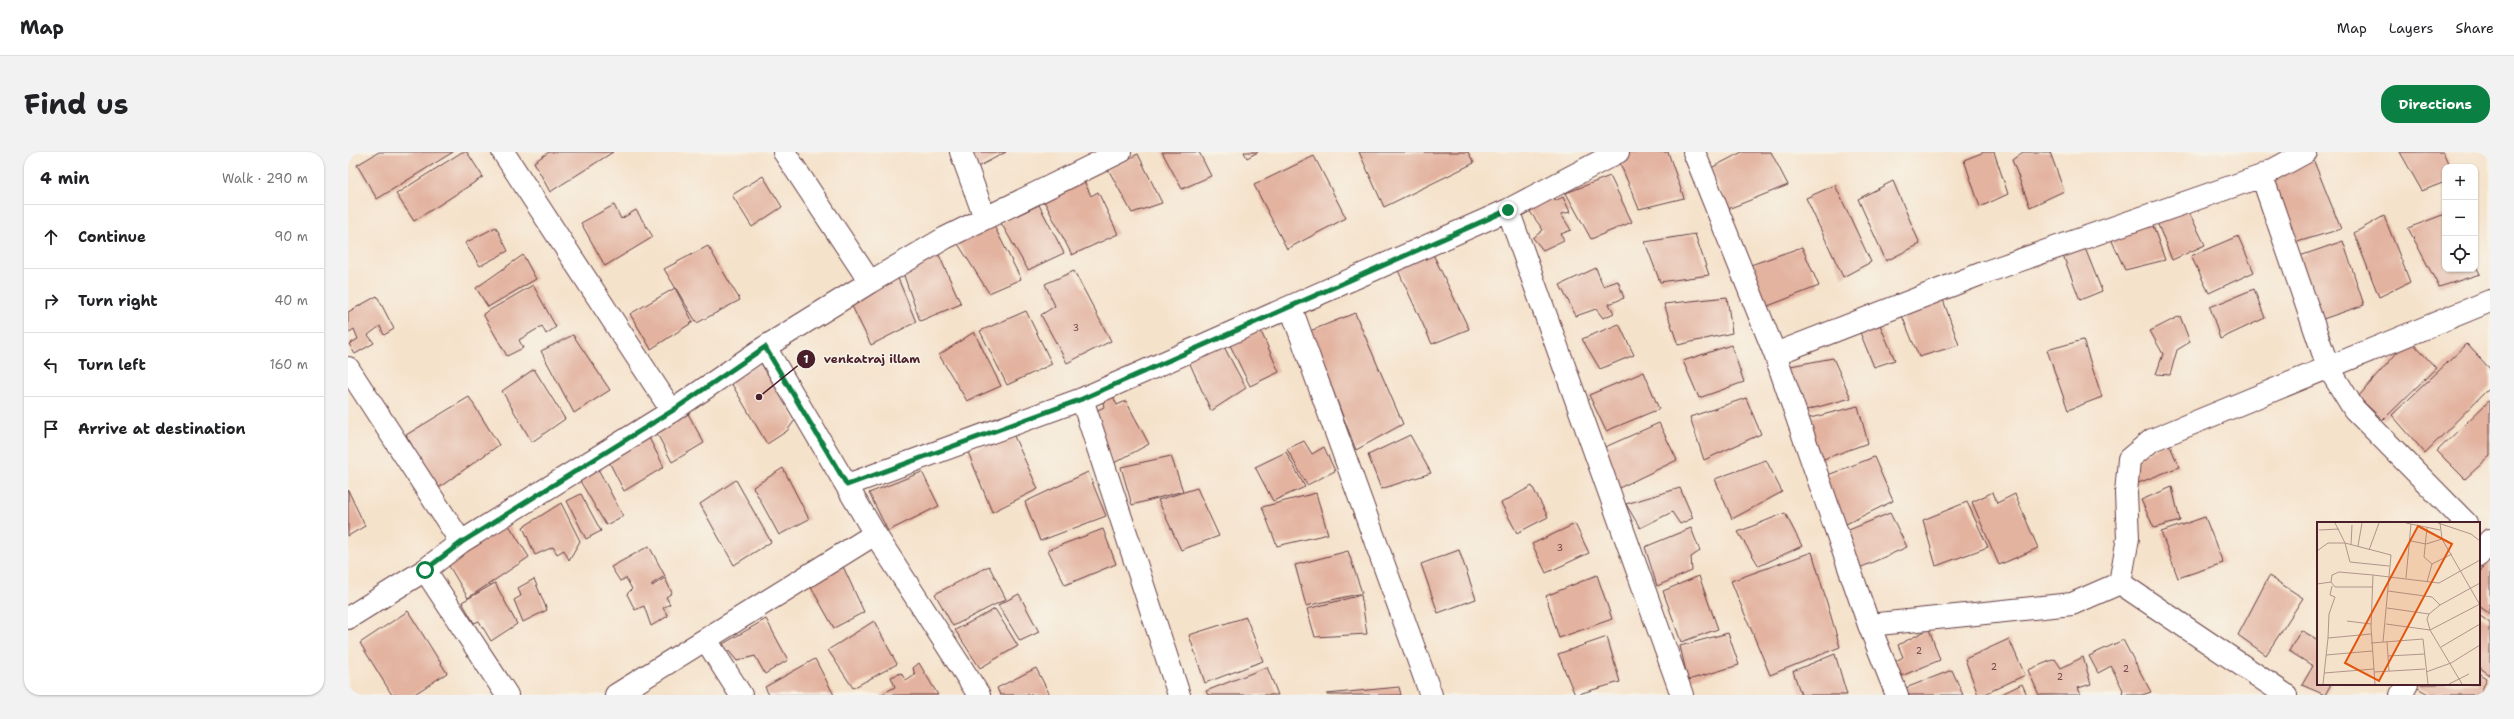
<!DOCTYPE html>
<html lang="en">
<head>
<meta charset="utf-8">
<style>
  :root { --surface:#fff; --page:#f2f2f2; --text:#202124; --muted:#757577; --line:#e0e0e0; --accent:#0b8043 }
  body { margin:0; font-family:"Shantell Sans",sans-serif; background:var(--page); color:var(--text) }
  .controls { position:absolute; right:12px; top:12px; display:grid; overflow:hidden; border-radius:8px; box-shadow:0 1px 3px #0004 }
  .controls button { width:36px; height:36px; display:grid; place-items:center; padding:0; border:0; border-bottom:1px solid var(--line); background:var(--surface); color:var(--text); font:20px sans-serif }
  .stop { position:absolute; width:12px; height:12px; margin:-9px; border:3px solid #0b8043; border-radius:50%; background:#fff }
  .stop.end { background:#0b8043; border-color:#fff; box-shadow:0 1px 4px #0008 }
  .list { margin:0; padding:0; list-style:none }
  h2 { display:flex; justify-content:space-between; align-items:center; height:52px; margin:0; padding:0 16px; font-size:17px }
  h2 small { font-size:13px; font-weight:400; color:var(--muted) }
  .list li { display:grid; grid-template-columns:26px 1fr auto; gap:12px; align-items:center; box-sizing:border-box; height:64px; padding:0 16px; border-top:1px solid var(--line) }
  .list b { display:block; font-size:15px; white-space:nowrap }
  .list em { font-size:13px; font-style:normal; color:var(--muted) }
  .icon { flex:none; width:22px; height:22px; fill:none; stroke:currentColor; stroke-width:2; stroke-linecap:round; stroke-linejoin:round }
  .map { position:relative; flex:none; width:2142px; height:543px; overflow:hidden; border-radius:16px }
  header { display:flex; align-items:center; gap:24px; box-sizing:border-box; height:56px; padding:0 20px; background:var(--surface); border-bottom:1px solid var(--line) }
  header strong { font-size:19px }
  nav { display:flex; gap:22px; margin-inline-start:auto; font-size:14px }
  .intro { display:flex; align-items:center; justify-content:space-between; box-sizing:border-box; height:96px; padding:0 24px }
  h1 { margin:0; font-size:28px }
  .button { padding:10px 18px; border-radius:16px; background:var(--accent); color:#fff; font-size:14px; font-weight:700 }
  main { display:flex; gap:24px; padding:0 24px }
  aside { flex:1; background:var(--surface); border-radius:16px; box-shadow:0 1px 3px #0004 }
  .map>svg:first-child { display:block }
  .building { fill:#e3b3a0 }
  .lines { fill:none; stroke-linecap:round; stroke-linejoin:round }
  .minor-casing { stroke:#643c43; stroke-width:24 }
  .minor { stroke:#fff; stroke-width:22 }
  .route { stroke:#0b8043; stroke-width:5 }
  .labels { text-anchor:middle; stroke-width:3; stroke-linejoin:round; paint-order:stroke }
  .number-label { font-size:9px; fill:#704448 }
  .inset-road { fill:none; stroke:#b1948b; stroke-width:1 }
  .view { fill:#e0560e; fill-opacity:0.15; stroke:#e0560e; stroke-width:2 }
  .inset-edge { fill:none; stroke:#4a1f2b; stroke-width:2 }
  .leader { fill:none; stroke:#4a1f2b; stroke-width:1.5 }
  .callout-dot { fill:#4a1f2b; stroke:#f7f3e8; stroke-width:1.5 }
  .mark-label { font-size:12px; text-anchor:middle; font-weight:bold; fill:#fff }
  .callout-label { font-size:12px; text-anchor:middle; font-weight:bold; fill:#4a1f2b; stroke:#f7f3e8; stroke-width:3; stroke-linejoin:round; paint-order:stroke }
</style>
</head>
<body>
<header>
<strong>Map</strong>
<nav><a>Map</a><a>Layers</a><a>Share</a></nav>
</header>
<div class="intro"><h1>Find us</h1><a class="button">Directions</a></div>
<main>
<aside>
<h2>4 min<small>Walk · 290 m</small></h2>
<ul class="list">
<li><svg class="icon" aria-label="ahead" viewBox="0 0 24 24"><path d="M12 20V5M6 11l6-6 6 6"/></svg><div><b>Continue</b></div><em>90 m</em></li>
<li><svg class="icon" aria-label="right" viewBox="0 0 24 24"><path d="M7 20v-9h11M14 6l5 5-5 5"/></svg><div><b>Turn right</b></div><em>40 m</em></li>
<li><svg class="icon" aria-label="left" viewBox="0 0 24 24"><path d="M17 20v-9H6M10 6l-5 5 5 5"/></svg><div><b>Turn left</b></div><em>160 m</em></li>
<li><svg class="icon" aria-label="arrive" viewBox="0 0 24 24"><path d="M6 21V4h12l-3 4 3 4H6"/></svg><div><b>Arrive at destination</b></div></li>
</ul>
</aside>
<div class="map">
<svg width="2142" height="543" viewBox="0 0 2142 543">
  <rect width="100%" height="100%" fill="#f7f3e8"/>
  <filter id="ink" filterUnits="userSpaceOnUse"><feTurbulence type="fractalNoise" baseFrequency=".025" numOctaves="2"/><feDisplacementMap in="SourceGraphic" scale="8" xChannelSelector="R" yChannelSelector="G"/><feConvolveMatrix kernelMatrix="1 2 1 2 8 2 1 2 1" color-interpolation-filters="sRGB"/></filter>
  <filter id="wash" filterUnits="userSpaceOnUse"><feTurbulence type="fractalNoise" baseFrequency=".012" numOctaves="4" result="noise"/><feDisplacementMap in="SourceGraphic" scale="16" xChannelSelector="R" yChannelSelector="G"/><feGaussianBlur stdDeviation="0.9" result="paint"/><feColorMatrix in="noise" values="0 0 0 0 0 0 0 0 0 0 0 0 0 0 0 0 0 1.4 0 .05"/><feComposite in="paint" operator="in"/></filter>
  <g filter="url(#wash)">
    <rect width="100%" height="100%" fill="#f5e2cb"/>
    <g id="blocks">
      <!-- building -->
      <path class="building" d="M31,0h74l-76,47 -20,-34z
        M114,0h5l16,25 -69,44 -18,-27z
        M201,0h64l-63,40 -16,-30z
        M620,0h38l-32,17z
        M814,0h37l12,24 -29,13z
        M896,0h14l-11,6z
        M1011,0h109l6,11 -90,44z
        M1278,0h42l16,46 -45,11 -22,-53z
        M1394,0h29l17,33 -60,24 -17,-41z
        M1636,0h10l14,42 -28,13 -16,-47z
        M1675,0h27l14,39 -34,16 -18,-47z
        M2052,0h43l7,15h-5v15l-23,9z
        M790,2l24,49 -30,10 -24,-44z
        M966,4l32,62 -59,31 -33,-64z
        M1965,7l28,70 -47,14 -23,-61z
        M415,24l19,31 -30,20 -20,-32z
        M1262,24l22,46 -41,17 -25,-46z
        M736,29l7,15 7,-4 20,42 -46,21 -29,-56z
        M1545,29l27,63 -34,17 -28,-62z
        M1487,33l36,77 -28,15 -37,-79z
        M1204,42l3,7 8,-4 7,15 -9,2 10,16 -10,4 3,6 -21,10 -10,-12 10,-8 -17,-24z
        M266,53l7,14 15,-9 17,27 -48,29 -24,-43z
        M691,53l25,48 -36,17 -27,-47z
        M1838,54l19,39 -33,15 -17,-43z
        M2097,62v55h30v-5l5,10 -41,13 -31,-59z
        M2036,64l26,66 -31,15 -25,-64z
        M1803,68l14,40 -40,10 -17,-38z
        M645,72l28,55 -32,14 -34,-54z
        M148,75l12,24 -28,15 -15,-23z
        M1347,82l14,41 -49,7 -15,-40z
        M1890,84l16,36 -45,21 -18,-37z
        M1995,89l21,64 -44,15 -23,-63z
        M1735,91l19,48 -22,9 -19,-50z
        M360,94l32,54 -43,23 -33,-54z
        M1454,95l17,39 -56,22 -18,-41z
        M1083,98l38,79 -37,15 -36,-78z
        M590,101l23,51 -41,17 -18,-51z
        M175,103l13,24 -48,28 -12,-19z
        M1248,116l7,18 15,-5 6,17 -15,6 5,9 -11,5 -7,-9 -20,7 -16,-31z
        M547,119l21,51 -45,23 -22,-45z
        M726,119l37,70 -44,22 -26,-48 14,-9 -10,-22z
        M185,133l23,42 -10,7 -4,-8 -23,14 4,8 -16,8 -24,-42z
        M327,136l18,34 -42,27 -21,-35z
        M1906,137l11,29 -45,21 -10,-32z
        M1593,142l18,51 -40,12 -19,-46z
        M29,144l17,33 -10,6 -4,-9 -12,9 6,8 -19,11 -6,-10 9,-5 -4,-10 -6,4v-21z
        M1379,145l5,36 -54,12 -14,-41z
        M678,159l26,53 -45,21 -27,-54z
        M1007,161l48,111 -47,26 -46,-119z
        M1832,164l10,26 -13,8 -7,25 -14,-1 7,-20 -13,-23z
        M1529,166l18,42 -21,7 -17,-42z
        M1271,172l15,31 -34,14 -18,-30z
        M911,175l20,45 -29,14 -22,-45z
        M626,180l27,54 -34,15 -28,-46z
        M225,183l37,55 -36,23 -33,-62z
        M2061,187l27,29 -53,52 -25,-23z
        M1735,188l19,57 -34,13 -21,-60z
        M874,191l24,45 -35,23 -24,-54z
        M2119,192l23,25v18l-65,66 -33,-38z
        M1383,193l13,37 -45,16 -16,-37z
        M1485,206l18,40 -48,13 -18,-44z
        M413,211l34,57 -8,11 -20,13 -37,-63z
        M186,217l31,50 -33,23 -30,-51z
        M1296,220l15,37 -53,22 -17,-36z
        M764,242l5,11 9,-4 23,43 -35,19 -24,-49 14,-7 -2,-9z
        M121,245l30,48 -62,44 -31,-54z
        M1398,246l15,36 -57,26 -14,-43z
        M2142,248v56l-25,23 -28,-28z
        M1510,254l10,37 -50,18 -12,-42z
        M338,258l18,33 -32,19 -18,-34z
        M1311,271l18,37 -60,29 -14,-41z
        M299,282l17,33 -40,24 -17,-33z
        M665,282l25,55 -46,23 -24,-60z
        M1062,283l21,38 -50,16 -13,-34z
        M956,289l8,13 12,-7 11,24 -28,14 -20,-36z
        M1820,289l11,26 -46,18 1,-25z
        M938,300l19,35 -32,14 -18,-34z
        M823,304l12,35 -51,14 -11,-38z
        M1526,305l19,44 -51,25 -19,-49z
        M1418,308l16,32 -50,27 -17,-40z
        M435,316l26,51 -30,16 -26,-48z
        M250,317l25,47 -17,9 -26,-44z
        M574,320l17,34 -51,25 -19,-38z
        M740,320l18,44 -66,25 -15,-39z
        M388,328l35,62 -37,23 -34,-61z
        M1184,334l16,31 -31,16 -16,-30z
        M1824,335l8,34 -26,7 -13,-28z
        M849,336l22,48 -38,14 -23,-50z
        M1332,336l13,30 -13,6 -8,-12 -32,16 -14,-24z
        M0,338l17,36 -17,10z
        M1645,340l4,11 18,-9 23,54 -39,17 -27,-63z
        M968,341l12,41 -51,12 -15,-39z
        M233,342l20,37 -15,8 -19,-38z
        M1619,350l21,45 -52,19 -13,-46z
        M213,351l19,38 -11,19 -5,-10 -7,4 -4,-7 -18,8 -12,-28z
        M1437,361l17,33 -43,20 -21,-34z
        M1542,361l17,34 -52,23 -11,-38z
        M1857,365l18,46 -45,15 -17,-46z
        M159,370l22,35 -61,41 -23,-39 25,-17 5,5z
        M1227,372l14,29 -43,20 -14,-29z
        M1343,376l9,23 -9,6 1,14 -35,15 -12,-39z
        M755,377l13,35 -51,21 -17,-35z
        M301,394l16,30 -13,8v2l13,-8 7,15 -6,4 4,7 -7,4 5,8 -17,10 -7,-20 -9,4 -8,-16 5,-5 -6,-11 -6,3 -9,-14z
        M1111,398l17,49 -38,14 -17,-49z
        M1000,399l14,42 -56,13 -11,-41z
        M1464,400l28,95 -70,28 -39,-94z
        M2140,405l2,1v56l-11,-8v-32z
        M493,410l23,50 -30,16 -26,-46z
        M641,414l17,33 -53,27 -18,-32z
        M1249,423l15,44 -53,19 -13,-42z
        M1351,424l19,53 -37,13 -18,-51z
        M1921,424l34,22 -37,57 -28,-20z
        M186,427l13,31 -24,12 -9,-22 7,-4 -3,-8z
        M147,431l22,41 -26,17 -12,-20 -5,2 -12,-21z
        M671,442l20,38 -19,9 -22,-36z
        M1013,443l6,39 -52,3 -8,-28z
        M647,457l23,37 -38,22 -25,-38z
        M60,459l39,62 -34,22h-21l-32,-52z
        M2131,463l11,8v52l-11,-8z
        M898,465l17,44 -58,22 -16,-48z
        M418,467l22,41 -23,14 -10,-18 -18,5 -14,-17z
        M526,469l23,43 -44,24 -25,-38z
        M1581,477l11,31 -41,17 -8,-13 12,-7 -5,-12z
        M1953,478l17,10v44h13l-6,11 -23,-10 11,-19 -24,-15z
        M1380,481l11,32 -51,15 -8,-34z
        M1259,485l13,45 -45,13 -17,-41z
        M1661,487l16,36 -42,20h-5l-13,-36z
        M1775,488l28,52 -9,3h-20l1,-5 -12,-24 -13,7 -9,-17z
        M1487,502l12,41h-46l-8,-24z
        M1735,505l8,27 -13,4 3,7h-42l-11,-25 27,-11 6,9z
        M467,507l19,36h-65l-4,-8z
        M571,511l19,32h-58l15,-8 -4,-10 10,-4 5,8 9,-6 -2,-7z
        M919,515l11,28h-70l-2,-4z
        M688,516l14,27h-50l-3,-7z
        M1604,518l11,25h-58l-2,-6z
        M2131,521l8,5 -7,17h-50l-16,-9 1,-2h64z
        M1674,532l5,11h-27z
        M1051,535l2,8h-74v-1z"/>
    </g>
  </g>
  <g filter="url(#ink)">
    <use href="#blocks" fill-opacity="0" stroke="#643c43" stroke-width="1"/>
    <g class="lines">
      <!-- minor casing -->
      <g class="minor-casing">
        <path id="minor" d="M155,0l169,259
          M436,0l86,130
          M613,0l24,66
          M1346,0l81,202 94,271 28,70
          M1914,24l66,191 26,42 112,114
          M1160,58l174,485
          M943,156l140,387
          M417,195l110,187 104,161
          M1427,202l208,-81 279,-97 44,-24
          M0,216l113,174
          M734,247l97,296
          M499,333l235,-86 426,-189 110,-58
          M2131,403l11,-15
          M77,418l82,125
          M1772,431l166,112
          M0,466l77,-48 36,-28 211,-131 93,-64 105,-65 75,-44 175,-86
          M1521,473l203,-21 48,-21 8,-45 -2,-45 3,-34 23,-19 338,-139
          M358,488l35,55
          M268,543l259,-161
          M2053,543l6,-11"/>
      </g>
      <!-- minor -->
      <use href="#minor" class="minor"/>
    </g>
  </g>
  <g class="lines" filter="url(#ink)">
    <!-- route -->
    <path class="route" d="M77,418l37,-28 210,-131 93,-64 82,138 235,-86 426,-189"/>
  </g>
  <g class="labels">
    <!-- number labels -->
    <g class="number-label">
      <text x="728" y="179">3</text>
      <text x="1212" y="399">3</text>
      <text x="1571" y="502">2</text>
      <text x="1646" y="518">2</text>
      <text x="1778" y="520">2</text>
      <text x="1712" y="528">2</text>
    </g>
  </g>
  <!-- overview -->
  <g transform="translate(1969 370)">
    <rect width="163" height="163" fill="#f5e2cb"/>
    <path class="inset-road" d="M18,1l10,20 46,12 -8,87M89,1l34,7M121,1l33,11 9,7M123,1l2,16 38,66M2,8l20,-1M94,19l15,3 16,-5M34,23l1,-20M41,24l4,-23M52,28l10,-27M0,29l11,-8h17l5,19 39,4M115,42l20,-10M56,53l66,8 41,-23M89,56l5,-54M110,60l5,-18 -8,-7 3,-29M0,62l14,-2M55,65h-37l-4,-5 1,-7 7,-3 34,3 -2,52 4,57M71,69l44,6 8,8M70,86l42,6M30,99l24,3M69,102l44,6 50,-26M11,116l1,-24 6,-17 -5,-2 2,-9M70,120l2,29M54,121l52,-4 5,45M124,125l39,-23M9,133l46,-4M71,134l37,-2M57,150l51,-3M109,150l25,-9 29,-18M7,151l50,-4M6,162l5,-46 43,-4M132,162l20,-10M145,162l-32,-54 -3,-11 2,-5 11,-9 40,-22"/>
    <path class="view" d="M101,4l34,18 -73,137 -34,-18z"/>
    <rect width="163" height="163" class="inset-edge"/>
  </g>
  <!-- callouts -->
  <path class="leader" d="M411 245L458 207"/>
  <g class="callout-dot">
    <circle cx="411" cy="245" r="4"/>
    <circle cx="458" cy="207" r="10"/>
  </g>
  <g class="mark-label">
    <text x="458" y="211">1</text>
  </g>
  <g class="callout-label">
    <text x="524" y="211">venkatraj illam</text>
  </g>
</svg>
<div class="controls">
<button>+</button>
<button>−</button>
<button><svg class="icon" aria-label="locate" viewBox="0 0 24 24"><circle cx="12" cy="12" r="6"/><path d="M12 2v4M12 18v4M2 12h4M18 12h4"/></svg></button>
</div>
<div class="stop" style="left:77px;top:418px"></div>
<div class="stop end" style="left:1160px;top:58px"></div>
</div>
</main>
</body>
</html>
